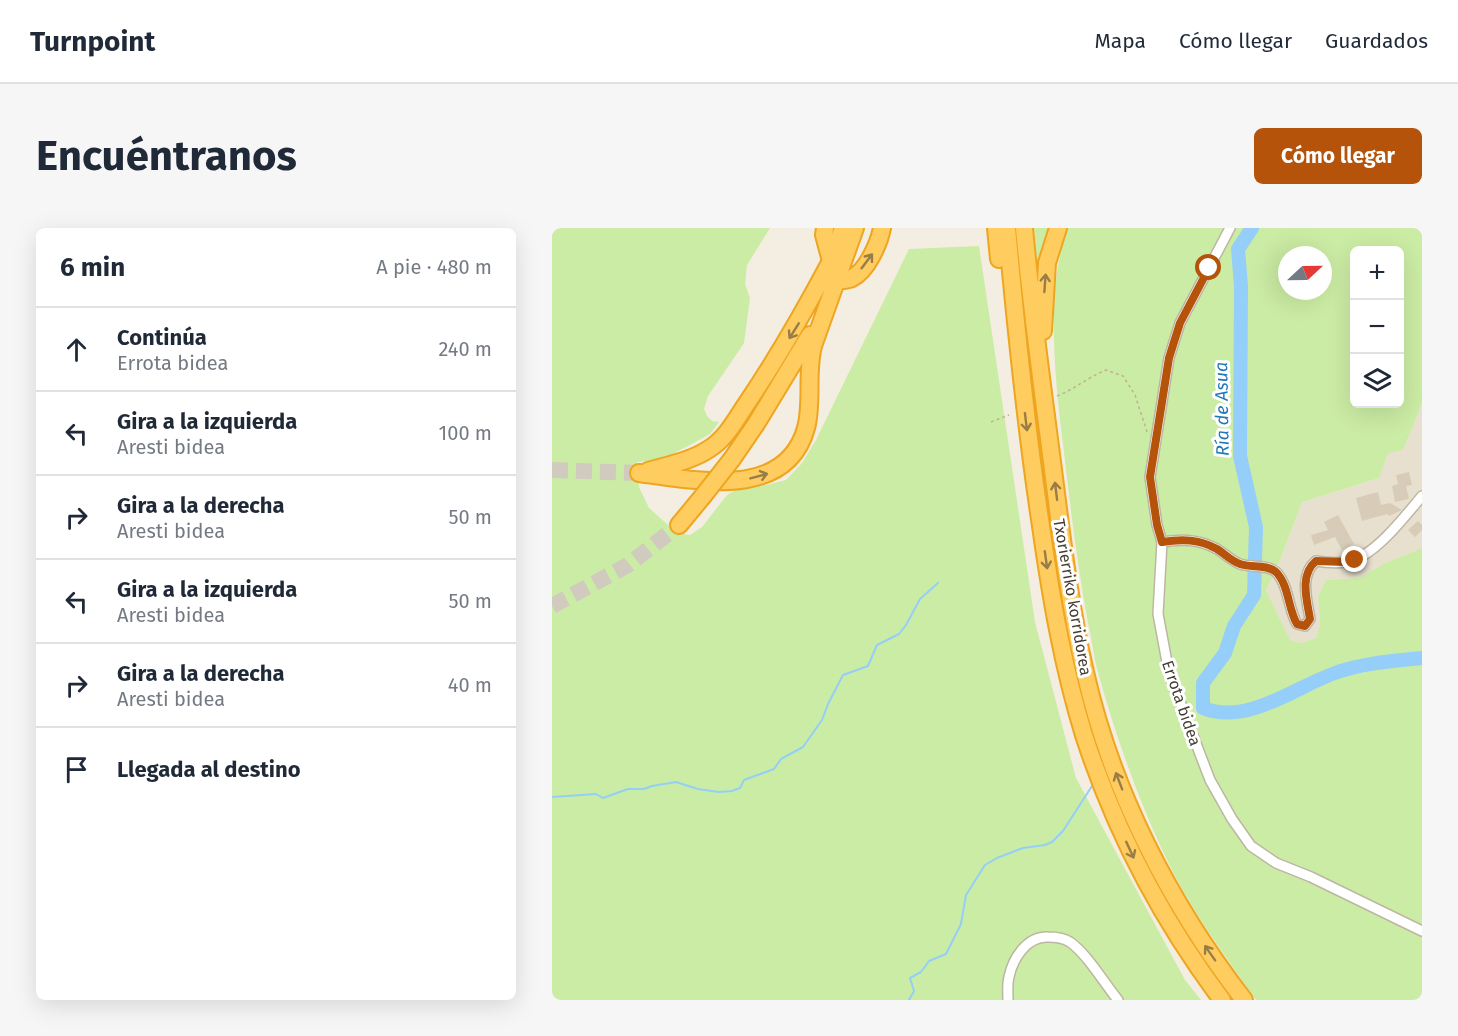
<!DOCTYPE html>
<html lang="es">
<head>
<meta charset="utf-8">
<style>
  :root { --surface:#fff; --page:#f6f6f7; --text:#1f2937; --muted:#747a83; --line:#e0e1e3; --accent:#b45309 }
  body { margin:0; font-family:"Fira Sans",sans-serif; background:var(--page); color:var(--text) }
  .controls { position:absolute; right:18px; top:18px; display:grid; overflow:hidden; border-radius:9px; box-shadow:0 6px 24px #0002 }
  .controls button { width:54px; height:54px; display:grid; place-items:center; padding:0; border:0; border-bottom:2px solid var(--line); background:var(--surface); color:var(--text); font:30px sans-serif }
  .compass { position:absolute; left:726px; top:18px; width:54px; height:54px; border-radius:50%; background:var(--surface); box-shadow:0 6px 24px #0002; rotate:68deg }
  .stop { position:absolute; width:18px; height:18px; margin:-14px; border:4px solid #b45309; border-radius:50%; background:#fff }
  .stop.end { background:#b45309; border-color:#fff; box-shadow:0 2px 6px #0008 }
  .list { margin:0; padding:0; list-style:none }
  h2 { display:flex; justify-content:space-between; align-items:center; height:78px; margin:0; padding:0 24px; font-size:26px }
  h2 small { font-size:20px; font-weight:400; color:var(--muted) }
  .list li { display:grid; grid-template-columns:39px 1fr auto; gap:18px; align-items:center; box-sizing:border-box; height:84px; padding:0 24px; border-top:2px solid var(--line) }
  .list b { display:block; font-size:22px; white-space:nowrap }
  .list p { margin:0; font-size:20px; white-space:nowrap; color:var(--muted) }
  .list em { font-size:20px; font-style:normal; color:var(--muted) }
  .icon { flex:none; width:33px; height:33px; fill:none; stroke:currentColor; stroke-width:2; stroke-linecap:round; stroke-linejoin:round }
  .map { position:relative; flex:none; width:870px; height:772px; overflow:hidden; border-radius:9px }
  header { display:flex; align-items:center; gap:36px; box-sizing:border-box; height:84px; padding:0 30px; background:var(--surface); border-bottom:2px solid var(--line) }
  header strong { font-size:28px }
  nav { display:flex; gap:33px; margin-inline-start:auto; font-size:21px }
  .intro { display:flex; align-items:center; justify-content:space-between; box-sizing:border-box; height:144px; padding:0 36px }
  h1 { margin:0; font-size:42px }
  .button { padding:15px 27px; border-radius:9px; background:var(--accent); color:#fff; font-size:21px; font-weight:700 }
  main { display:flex; gap:36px; padding:0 36px }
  aside { flex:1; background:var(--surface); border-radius:9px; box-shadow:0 6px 24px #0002 }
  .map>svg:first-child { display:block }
  .residential { fill:#e7e0ce }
  .green { fill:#cbeca4; fill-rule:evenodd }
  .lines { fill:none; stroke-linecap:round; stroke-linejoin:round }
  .stream { stroke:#95cef8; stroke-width:2 }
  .river { stroke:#95cef8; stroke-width:14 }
  .building { fill:#d8ccb8 }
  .highway-tunnel { stroke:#d0cbbe; stroke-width:16; stroke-dasharray:16 8; stroke-linecap:butt }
  .street-casing { stroke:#beb6a3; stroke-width:12 }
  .highway-casing { stroke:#eea520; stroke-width:20 }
  .path { stroke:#c2b292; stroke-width:1.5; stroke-dasharray:3 3; stroke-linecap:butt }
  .street { stroke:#fff; stroke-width:9 }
  .highway { stroke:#ffcc60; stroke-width:16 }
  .highway-bridge-casing { stroke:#eea520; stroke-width:20; stroke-linecap:butt }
  .highway-bridge { stroke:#ffcc60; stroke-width:16 }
  .oneway { stroke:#987d46 }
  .route { stroke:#b45309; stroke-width:8 }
  .labels { text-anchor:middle; stroke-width:6; stroke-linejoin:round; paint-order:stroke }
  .street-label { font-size:16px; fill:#443d31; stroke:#fff }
  .water-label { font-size:18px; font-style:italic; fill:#2077ba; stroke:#fff }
</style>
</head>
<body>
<header>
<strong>Turnpoint</strong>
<nav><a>Mapa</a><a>Cómo llegar</a><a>Guardados</a></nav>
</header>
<div class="intro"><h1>Encuéntranos</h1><a class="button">Cómo llegar</a></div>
<main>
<aside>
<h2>6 min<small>A pie · 480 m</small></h2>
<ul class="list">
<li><svg class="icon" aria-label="ahead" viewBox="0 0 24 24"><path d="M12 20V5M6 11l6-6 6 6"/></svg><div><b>Continúa</b><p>Errota bidea</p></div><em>240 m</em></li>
<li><svg class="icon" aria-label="left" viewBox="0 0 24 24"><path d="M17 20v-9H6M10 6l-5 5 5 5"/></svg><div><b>Gira a la izquierda</b><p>Aresti bidea</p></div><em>100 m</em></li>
<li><svg class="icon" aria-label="right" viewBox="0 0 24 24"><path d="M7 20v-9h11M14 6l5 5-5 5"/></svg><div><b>Gira a la derecha</b><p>Aresti bidea</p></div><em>50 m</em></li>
<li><svg class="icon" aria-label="left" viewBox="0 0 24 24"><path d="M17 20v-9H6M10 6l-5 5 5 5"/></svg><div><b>Gira a la izquierda</b><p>Aresti bidea</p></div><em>50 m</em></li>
<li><svg class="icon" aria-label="right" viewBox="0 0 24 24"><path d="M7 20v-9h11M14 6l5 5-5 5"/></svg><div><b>Gira a la derecha</b><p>Aresti bidea</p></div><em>40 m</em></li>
<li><svg class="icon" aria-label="arrive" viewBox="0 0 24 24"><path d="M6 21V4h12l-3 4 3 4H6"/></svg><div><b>Llegada al destino</b></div></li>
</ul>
</aside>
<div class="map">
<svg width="870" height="772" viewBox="0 0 870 772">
  <rect width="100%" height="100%" fill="#f3eee1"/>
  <!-- residential -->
  <path class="residential" d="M870,176v144l-39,16 -23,14 -34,2 -8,16 2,29 -4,13 -15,5 -11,-3 -24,-50 14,-30 22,-58 77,-24 9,-26 15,-2z"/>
  <!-- green -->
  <path class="green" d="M0,0h218l-23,37 -2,19 5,14 -6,45 -36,53 -4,13 3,7 5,5 7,1 -9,12 -24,13 -26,13 -23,2 2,25 10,21 28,25 13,2 12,-8 25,-32 12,-7 27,-3 20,-5 16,-17 14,-23 93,-191 70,-3 56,376 41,156 109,202 16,20h-649z
    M482,0h17l-11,63z
    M516,0h354v176l-19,46 -15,3 -9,25 -77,24 -22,58 -14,30 24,50 11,3 15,-5 4,-13 -2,-29 8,-16 34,-2 23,-14 39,-16v452h-166c-26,-37 -53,-74 -75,-113 -34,-62 -63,-143 -82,-211 -5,-17 -7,-36 -11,-53 -11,-60 -18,-119 -25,-179 -8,-62 -18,-158 5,-216zM802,22h46v154h-46zM735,27h36v36h-36z"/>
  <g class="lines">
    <!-- stream -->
    <path class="stream" d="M0,569l44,-3 7,4 25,-9h16l8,-3 24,-4 22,7 21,3 13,-1 8,-3 4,-8 30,-11 7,-10 22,-12 19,-27 6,-16 15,-29 25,-9 9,-21 22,-11 7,-9 14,-26 18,-16
      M357,772l5,-9 -4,-13 11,-6 8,-11 17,-7 15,-30 5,-29 19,-30 12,-7 26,-10 22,-3 7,-3 11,-11 29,-45"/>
    <!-- river -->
    <path class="river" d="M700,0l-14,21 3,37 -1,170 16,71 -2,68 -20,31 -9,27 -22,30v25c44,18 92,-21 132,-35 28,-10 58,-12 87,-15"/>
  </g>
  <!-- building -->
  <path class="building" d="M857,244l3,13 -6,1 3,13 -14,3 -3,-16 6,-2 -2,-9z
    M826,264l3,13 9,-2 12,7 -13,6 -2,-2 -25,7 -6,-23z
    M786,287l16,29 -12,6 -7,-13 -21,8 -3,-10 17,-5 -4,-8z
    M866,293l4,4v5l-7,7 -7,-7z"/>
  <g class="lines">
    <!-- highway-tunnel -->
    <path class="highway-tunnel" d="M0,242l87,3
      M0,378l76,-41 51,-40"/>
    <!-- street casing -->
    <g class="street-casing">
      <path id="street" d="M678,0l-50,95 -11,35 -19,119 7,48 5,17 -4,72 11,59 41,107 22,39 19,27 25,17 35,14 111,54
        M610,314c20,-3 37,-3 55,7 8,5 15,12 23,15 11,4 27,0 36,8 13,13 12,37 21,52l8,2 5,-7c-3,-19 -11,-44 6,-58 12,2 26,3 37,-1 24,-7 53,-45 69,-64
        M456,772c0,-7 -1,-16 1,-23 4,-19 18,-41 39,-40 8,0 16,1 22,5 18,13 34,41 48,58"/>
    </g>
    <!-- highway casing -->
    <g class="highway-casing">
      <path id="highway" d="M444,0l3,31
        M455,0c9,100 19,199 34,298 10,71 22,141 43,209 31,96 78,185 138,265
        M472,0c7,78 18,156 28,234 9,70 17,141 33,210 27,120 85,232 159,328
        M279,34l12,-34
        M285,53c5,-1 11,-1 15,-3 15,-7 27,-35 30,-50
        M491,103l4,-68 11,-35
        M180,231l24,-35 54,-89
        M96,243c20,-6 43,-10 61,-22 17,-10 27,-30 38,-46 31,-46 58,-93 84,-142l-7,-26 1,-7
        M87,245c56,7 147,28 167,-45 7,-25 0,-55 7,-82l42,-118
        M127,297l24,-29"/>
    </g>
    <!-- path -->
    <path class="path" d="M505,168c18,-7 31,-19 49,-26l17,6 12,19 13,40
      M439,194l18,-7"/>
    <!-- street -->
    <use href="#street" class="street"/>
    <!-- highway -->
    <use href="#highway" class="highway"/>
    <!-- highway-bridge casing -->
    <g class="highway-bridge-casing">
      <path id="highway-bridge" d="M151,268l29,-37"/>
    </g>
    <!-- highway-bridge -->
    <use href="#highway-bridge" class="highway-bridge"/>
  </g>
  <!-- one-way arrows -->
  <defs><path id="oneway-shaft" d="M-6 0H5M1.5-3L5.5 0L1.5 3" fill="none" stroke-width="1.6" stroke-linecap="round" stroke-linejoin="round" transform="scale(1.5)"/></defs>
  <g class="oneway">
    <use href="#oneway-shaft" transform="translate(315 33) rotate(-53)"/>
    <use href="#oneway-shaft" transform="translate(493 55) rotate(-86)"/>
    <use href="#oneway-shaft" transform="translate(242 103) rotate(122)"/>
    <use href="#oneway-shaft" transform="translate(474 194) rotate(83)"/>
    <use href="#oneway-shaft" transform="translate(207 248) rotate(-15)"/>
    <use href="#oneway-shaft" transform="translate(504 263) rotate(-97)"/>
    <use href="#oneway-shaft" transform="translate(494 332) rotate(82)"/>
    <use href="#oneway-shaft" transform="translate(567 553) rotate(-111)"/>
    <use href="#oneway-shaft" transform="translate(578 622) rotate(65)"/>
    <use href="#oneway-shaft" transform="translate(658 725) rotate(-125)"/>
  </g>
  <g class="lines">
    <!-- route -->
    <path class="route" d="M657,40l-29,55 -11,35 -19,119 7,48 5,17c20,-3 37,-3 55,7 8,5 14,12 23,15 11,4 27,0 36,8 13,13 12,37 21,52l8,2 5,-7c-3,-19 -11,-44 6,-58l29,1 10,-2"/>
  </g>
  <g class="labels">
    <!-- street labels -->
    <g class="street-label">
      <text transform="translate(521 369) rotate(80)" y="6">Txorierriko korridorea</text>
      <text transform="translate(630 475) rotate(71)" y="6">Errota bidea</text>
    </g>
    <!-- water labels -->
    <g class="water-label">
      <text transform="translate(670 181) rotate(-91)" y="6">Ría de Asua</text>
    </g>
  </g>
</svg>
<div class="controls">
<button>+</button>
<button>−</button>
<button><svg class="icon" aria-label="layers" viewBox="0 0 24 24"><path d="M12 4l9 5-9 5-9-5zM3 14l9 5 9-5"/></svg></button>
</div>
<svg class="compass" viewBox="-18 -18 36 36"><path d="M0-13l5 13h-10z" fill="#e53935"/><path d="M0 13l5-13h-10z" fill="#747a83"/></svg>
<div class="stop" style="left:657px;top:40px"></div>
<div class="stop end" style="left:803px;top:332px"></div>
</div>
</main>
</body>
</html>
